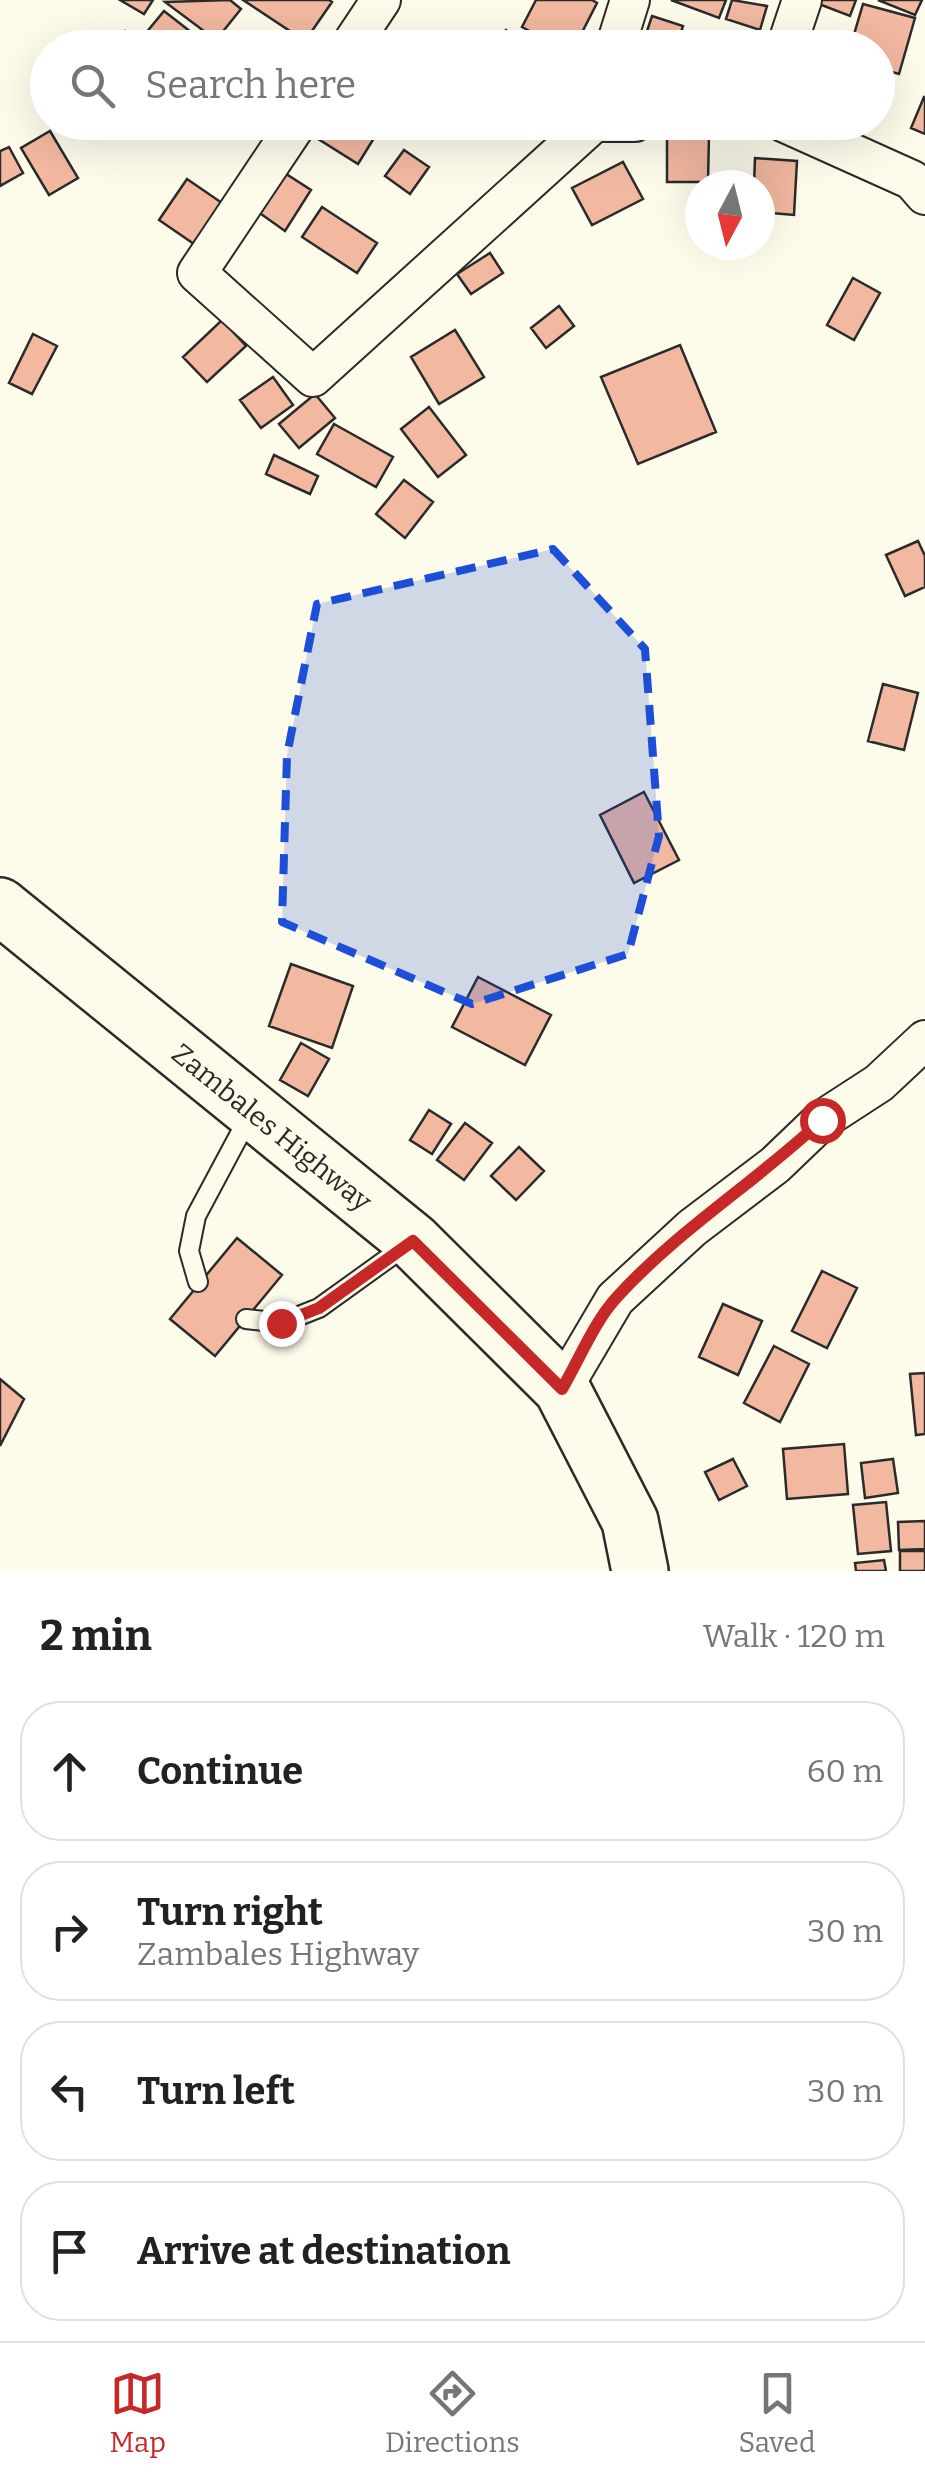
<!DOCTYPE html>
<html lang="en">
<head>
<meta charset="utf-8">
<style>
  :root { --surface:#fff; --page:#f6f6f6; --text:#222; --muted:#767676; --line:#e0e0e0; --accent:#c62828 }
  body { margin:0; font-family:Bitter,serif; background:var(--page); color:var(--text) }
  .compass { position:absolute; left:685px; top:170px; width:90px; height:90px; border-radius:50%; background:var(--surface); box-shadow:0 10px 40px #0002; rotate:187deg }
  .stop { position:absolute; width:30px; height:30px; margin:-22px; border:8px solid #c62828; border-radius:50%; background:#fff }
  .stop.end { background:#c62828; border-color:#fff; box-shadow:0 2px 10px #0008 }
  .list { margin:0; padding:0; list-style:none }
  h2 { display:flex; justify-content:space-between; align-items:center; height:130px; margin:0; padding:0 40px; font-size:42px }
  h2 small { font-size:32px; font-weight:400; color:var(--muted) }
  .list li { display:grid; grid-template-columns:65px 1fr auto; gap:30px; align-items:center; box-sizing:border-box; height:140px; margin:0 20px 20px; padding:0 20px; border:2px solid var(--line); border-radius:40px }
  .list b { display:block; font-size:38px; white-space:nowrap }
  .list p { margin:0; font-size:32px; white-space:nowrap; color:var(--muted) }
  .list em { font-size:32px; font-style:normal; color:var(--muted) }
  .icon { flex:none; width:55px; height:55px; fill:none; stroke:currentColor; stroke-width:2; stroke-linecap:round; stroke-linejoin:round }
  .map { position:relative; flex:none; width:925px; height:1571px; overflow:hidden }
  .search { position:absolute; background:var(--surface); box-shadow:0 10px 40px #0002; left:30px; right:30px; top:30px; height:110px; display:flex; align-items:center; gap:25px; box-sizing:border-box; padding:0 35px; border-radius:55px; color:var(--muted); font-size:38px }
  .sheet { height:770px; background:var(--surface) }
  nav { display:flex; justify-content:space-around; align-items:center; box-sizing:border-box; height:140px; border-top:2px solid var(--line); background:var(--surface); font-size:28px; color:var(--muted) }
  nav a { display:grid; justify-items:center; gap:5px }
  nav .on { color:var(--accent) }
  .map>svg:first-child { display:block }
  .building { fill:#f2b8a0; stroke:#2b2b2b; stroke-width:2.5 }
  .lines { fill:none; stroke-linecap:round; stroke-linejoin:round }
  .service-casing { stroke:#2b2b2b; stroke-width:22 }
  .minor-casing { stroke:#2b2b2b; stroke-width:42 }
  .primary-casing { stroke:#2b2b2b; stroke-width:60 }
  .service { stroke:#fdfbea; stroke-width:18 }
  .minor { stroke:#fdfbea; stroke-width:38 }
  .primary { stroke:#fdfbea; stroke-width:55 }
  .route { stroke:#c62828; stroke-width:12 }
  .marked { fill:#1d4ed8; fill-opacity:0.2; stroke:#1d4ed8; stroke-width:8; stroke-dasharray:20 12; stroke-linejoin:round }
  .labels { text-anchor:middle; stroke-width:8; stroke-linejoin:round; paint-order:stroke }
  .street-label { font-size:28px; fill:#2b2b2b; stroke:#fdfbea }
</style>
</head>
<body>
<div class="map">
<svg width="925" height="1571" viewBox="0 0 925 1571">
  <rect width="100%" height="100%" fill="#fdfbea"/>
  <!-- building -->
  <path class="building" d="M120,0h33l-9,14z
    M230,0l11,9 -25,31 -51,-38z
    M243,0h86l3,2 -27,39z
    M536,0h56l5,3 -23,45h-12l-40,-21z
    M671,0h55l-7,18z
    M732,0l35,6 -7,24 -34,-11z
    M821,0h35l-6,16 -31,-12z
    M878,0h44l-7,15z
    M863,4l52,14 -16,56 -21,-6v-20h-28z
    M164,11l41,32 -4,5h-39l-17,-14z
    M652,16l31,10 -7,22 -34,-2z
    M506,30l26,18h-38z
    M125,31l20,17h-34z
    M251,33l30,15h-37z
    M924,97h1v37l-14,-6z
    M309,122h75l-26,42 -54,-34z
    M50,131l28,47 -29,17 -28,-47z
    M667,134l42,1 -1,47h-41z
    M9,147l14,26 -23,13v-35z
    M404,150l25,17 -19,27 -25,-18z
    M755,158l42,3 -3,54 -34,-3v-27h-6z
    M623,162l20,37 -51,26 -20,-37z
    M280,170l31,20 -26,41 -31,-22z
    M187,179l35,24 -28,41 -35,-24z
    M322,207l55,36 -20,30 -55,-36z
    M490,253l13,20 -32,21 -14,-20z
    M853,278l27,15 -26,47 -27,-15z
    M559,306l15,20 -28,22 -15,-20z
    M222,320l24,26 -39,36 -24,-25z
    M455,330l29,47 -45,27 -28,-47z
    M33,334l24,12 -25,48 -23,-11z
    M680,345l36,87 -78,32 -37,-87z
    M273,377l20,28 -32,23 -21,-28z
    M315,394l20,24 -36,30 -20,-24z
    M429,407l37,48 -28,22 -37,-48z
    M334,424l59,33 -17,30 -59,-33z
    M274,455l44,21 -8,18 -44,-20z
    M404,480l29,22 -28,36 -29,-24z
    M918,541l7,15v31l-20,9 -19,-41z
    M883,684l35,9 -14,57 -36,-9z
    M644,792l35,68 -45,23 -34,-68z
    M291,964l62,22 -21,62 -63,-22z
    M478,977l73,38 -26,50 -73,-38z
    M301,1043l28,16 -21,37 -28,-16z
    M429,1110l22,14 -19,30 -22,-14z
    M465,1123l27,20 -28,37 -27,-20z
    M519,1147l25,24 -28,29 -25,-24z
    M237,1238l45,37 -67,81 -45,-37z
    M822,1271l35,17 -30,60 -35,-17z
    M723,1304l39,17 -24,54 -39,-18z
    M774,1346l35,18 -29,58 -36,-19z
    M925,1373v61l-9,1 -6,-61z
    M0,1379l24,20 -24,47z
    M844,1444l4,50 -61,5 -4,-50z
    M733,1459l14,27 -28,14 -14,-28z
    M893,1459l5,34 -33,5 -4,-35z
    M886,1502l5,49 -33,3 -5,-49z
    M925,1521v28l-26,1 -1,-28z
    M900,1551h25v20h-25z
    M884,1560l2,11h-30l-1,-8z"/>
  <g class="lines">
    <!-- service casing -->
    <g class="service-casing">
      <path id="service" d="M198,1282l-9,-31 7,-35 54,-101
        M246,1319l35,4 38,-15 89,-64"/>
    </g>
    <!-- minor casing -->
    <g class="minor-casing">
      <path id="minor" d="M349,48l32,-48
        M615,48l15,-48
        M786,48l16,-48
        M298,122l-101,151 116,104 277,-251
        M591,122h44
        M783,122l129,58 13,15
        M562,1389l53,-90 77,-71 83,-63 47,-45 57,-37 46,-43"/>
    </g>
    <!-- primary casing -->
    <g class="primary-casing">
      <path id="primary" d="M0,906l413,335 149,148 68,132 10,50"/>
    </g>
    <!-- service -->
    <use href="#service" class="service"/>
    <!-- minor -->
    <use href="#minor" class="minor"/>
    <!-- primary -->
    <use href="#primary" class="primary"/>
  </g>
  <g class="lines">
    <!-- route -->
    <path class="route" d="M281,1323l38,-15 94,-67 149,148c17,-29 32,-67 55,-92 61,-67 139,-115 205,-177"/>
  </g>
  <!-- marked area -->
  <path class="marked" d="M553,549l92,100 14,187 -31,118 -156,50 -190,-82 5,-167 30,-151z"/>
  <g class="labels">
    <!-- street labels -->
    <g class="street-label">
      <text transform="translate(272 1127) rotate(39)" y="10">Zambales Highway</text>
    </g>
  </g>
</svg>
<svg class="compass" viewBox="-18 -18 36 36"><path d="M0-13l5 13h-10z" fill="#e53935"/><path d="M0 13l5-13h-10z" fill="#767676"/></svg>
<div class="stop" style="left:822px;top:1120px"></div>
<div class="stop end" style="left:281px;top:1323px"></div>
<div class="search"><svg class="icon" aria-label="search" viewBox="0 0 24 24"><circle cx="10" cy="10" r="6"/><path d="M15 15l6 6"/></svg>Search here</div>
</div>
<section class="sheet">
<h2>2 min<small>Walk · 120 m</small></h2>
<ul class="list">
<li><svg class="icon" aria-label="ahead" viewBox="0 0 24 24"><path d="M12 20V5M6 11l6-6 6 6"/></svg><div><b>Continue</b></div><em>60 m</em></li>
<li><svg class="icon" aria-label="right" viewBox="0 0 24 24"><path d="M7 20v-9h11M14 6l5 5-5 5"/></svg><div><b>Turn right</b><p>Zambales Highway</p></div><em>30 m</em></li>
<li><svg class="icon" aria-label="left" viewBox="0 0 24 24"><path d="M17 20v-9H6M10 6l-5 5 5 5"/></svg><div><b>Turn left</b></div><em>30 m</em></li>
<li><svg class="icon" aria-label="arrive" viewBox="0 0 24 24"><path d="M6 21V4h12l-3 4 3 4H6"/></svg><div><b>Arrive at destination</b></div></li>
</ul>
</section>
<nav>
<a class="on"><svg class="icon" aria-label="map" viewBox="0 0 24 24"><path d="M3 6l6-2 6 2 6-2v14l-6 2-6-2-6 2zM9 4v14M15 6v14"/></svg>Map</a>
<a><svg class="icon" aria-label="directions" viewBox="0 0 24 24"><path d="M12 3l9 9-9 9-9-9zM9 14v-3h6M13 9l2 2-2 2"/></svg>Directions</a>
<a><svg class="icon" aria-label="saved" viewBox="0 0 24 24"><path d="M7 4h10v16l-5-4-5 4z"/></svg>Saved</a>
</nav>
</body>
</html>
